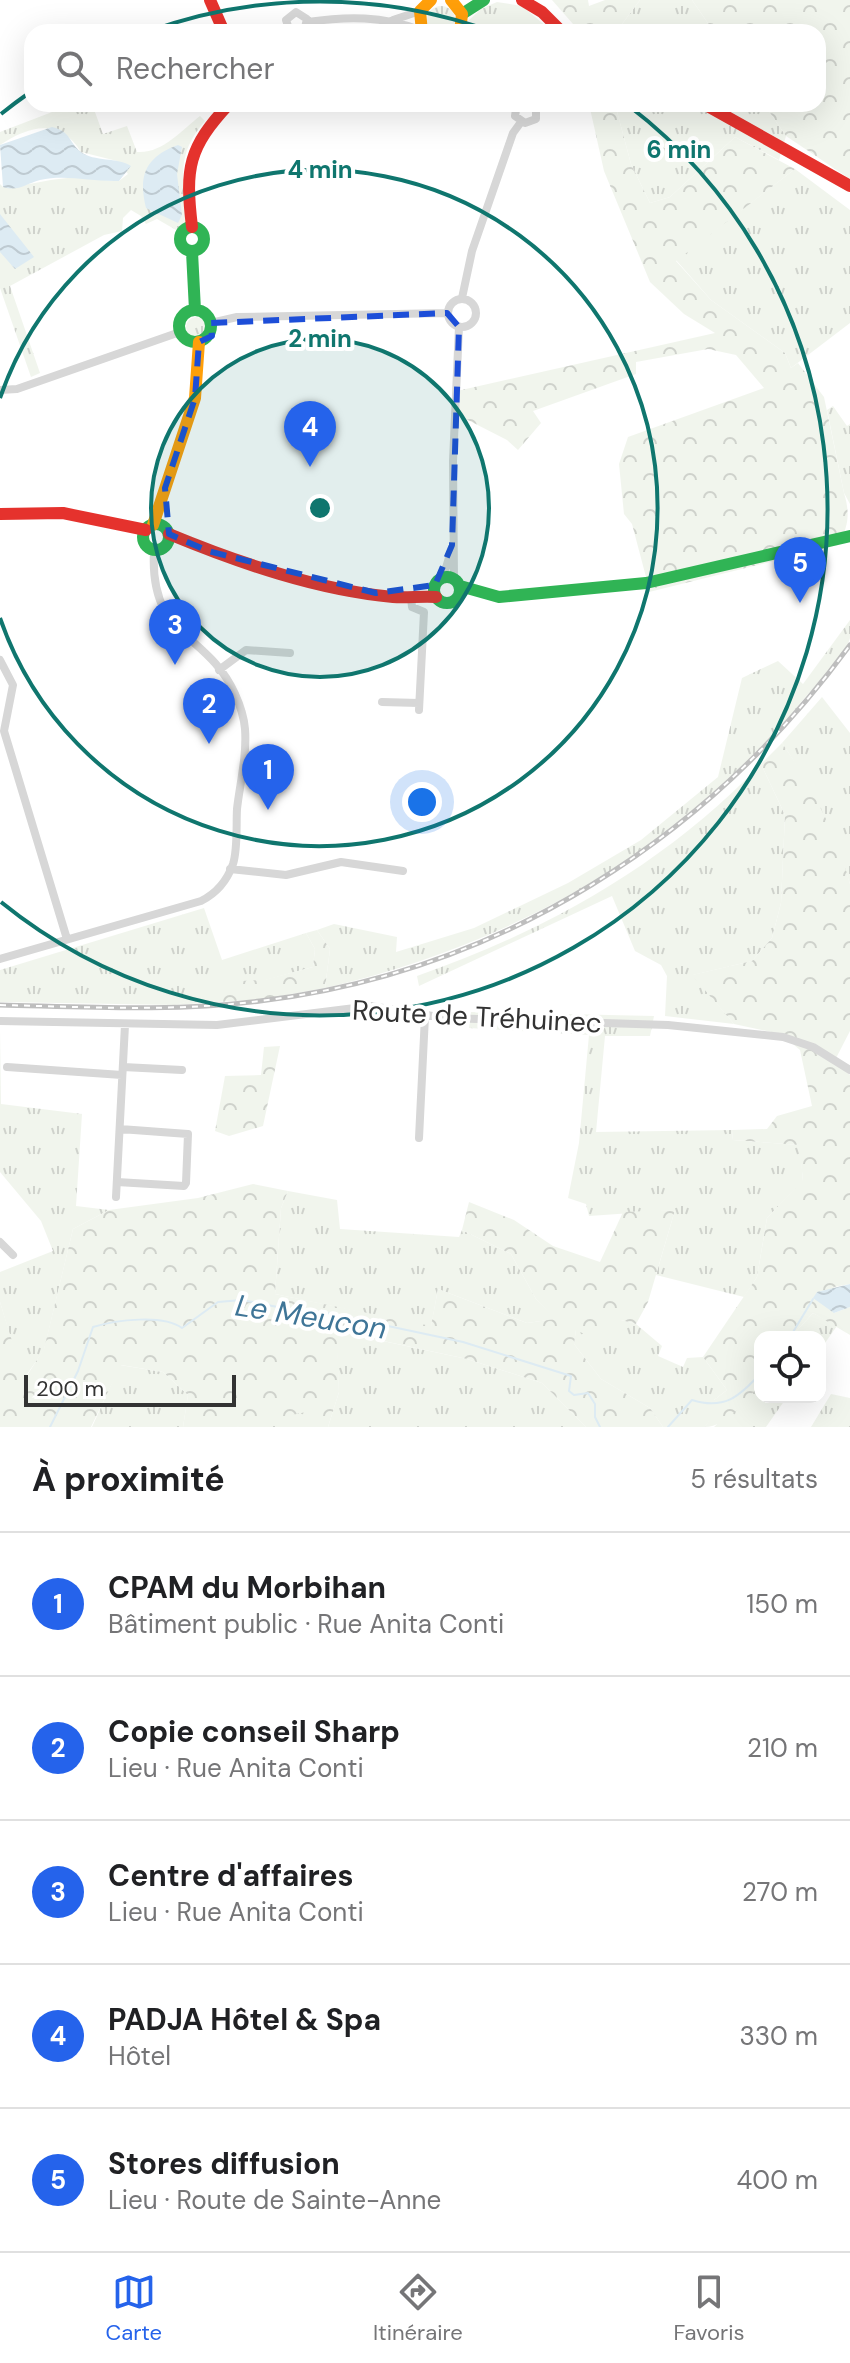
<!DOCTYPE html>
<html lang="fr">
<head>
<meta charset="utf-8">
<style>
  :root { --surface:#fff; --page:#f2f2f2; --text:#202124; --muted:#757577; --line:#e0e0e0; --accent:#2563eb }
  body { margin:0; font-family:"DM Sans",sans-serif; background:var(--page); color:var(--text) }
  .controls { position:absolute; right:24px; bottom:24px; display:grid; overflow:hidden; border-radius:16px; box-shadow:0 8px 32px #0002 }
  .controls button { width:72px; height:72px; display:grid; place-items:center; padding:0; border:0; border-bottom:2px solid var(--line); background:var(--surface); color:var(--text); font:40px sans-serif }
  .scale { position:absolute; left:24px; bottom:20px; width:212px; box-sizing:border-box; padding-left:8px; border:4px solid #333; border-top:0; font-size:22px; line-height:28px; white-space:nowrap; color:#333; -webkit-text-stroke:6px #fff; paint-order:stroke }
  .you { position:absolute; left:422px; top:802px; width:28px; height:28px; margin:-20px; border:6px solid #fff; border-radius:50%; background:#1a73e8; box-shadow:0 0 0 12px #1a73e833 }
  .badge { display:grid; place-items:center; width:52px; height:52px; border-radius:50%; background:var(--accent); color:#fff; font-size:26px; font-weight:700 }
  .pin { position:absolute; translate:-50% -66px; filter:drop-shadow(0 2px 4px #0008) }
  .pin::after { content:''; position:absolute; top:42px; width:28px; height:24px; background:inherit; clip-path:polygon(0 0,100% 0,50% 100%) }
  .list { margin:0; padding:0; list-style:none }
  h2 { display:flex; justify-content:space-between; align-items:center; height:104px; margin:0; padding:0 32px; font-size:34px }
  h2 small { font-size:26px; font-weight:400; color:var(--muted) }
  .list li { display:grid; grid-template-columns:52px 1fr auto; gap:24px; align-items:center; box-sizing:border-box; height:144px; padding:0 32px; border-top:2px solid var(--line) }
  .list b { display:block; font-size:30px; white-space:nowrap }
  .list p { margin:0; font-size:26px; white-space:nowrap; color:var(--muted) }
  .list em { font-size:26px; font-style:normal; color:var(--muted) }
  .icon { flex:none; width:44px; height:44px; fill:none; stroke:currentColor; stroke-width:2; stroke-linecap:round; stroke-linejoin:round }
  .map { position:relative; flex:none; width:850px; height:1427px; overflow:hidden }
  .search { position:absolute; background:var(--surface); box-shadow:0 8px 32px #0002; left:24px; right:24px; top:24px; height:88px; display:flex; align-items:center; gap:20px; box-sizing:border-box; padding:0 28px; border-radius:24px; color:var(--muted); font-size:30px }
  .sheet { height:824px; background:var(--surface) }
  nav { display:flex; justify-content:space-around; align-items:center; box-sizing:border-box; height:112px; border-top:2px solid var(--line); background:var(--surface); font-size:22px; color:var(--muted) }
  nav a { display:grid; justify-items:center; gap:4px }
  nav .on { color:var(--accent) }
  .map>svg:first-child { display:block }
  .grass { fill:url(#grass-tufts) }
  .forest { fill:url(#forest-crowns) }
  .water { fill:url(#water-waves) }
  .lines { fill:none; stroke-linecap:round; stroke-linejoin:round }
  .stream { stroke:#ddebf3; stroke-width:2 }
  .street { stroke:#d7d7d7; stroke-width:8 }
  .fast { stroke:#30b455; stroke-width:12 }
  .slow { stroke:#ff9f0a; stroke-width:12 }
  .jam { stroke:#e5322d; stroke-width:12 }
  .rail-casing { stroke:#bebebe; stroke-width:5 }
  .rail { stroke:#fff; stroke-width:2; stroke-dasharray:6; stroke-linecap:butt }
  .marked { fill:none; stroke:#1d4ed8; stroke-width:6; stroke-dasharray:16 10; stroke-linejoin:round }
  .ring { fill:none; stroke:#0f766e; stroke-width:4 }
  .labels { text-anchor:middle; stroke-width:8; stroke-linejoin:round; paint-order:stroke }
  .street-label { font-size:28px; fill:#333; stroke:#fff }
  .water-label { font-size:30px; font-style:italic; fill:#3f7597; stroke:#fff }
  .centre { fill:#0f766e; stroke:#fff; stroke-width:4 }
  .ring-label { font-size:24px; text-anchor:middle; font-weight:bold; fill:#0f766e; stroke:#fff; stroke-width:8; stroke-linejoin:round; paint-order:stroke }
</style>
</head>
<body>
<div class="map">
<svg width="850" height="1427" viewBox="0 0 850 1427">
  <defs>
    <pattern id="grass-tufts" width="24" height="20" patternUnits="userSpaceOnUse" patternTransform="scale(2)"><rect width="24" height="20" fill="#f1f5ed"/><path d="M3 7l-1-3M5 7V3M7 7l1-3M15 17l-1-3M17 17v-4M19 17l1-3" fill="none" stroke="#cfd2cc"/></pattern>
    <pattern id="forest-crowns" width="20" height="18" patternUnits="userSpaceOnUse" patternTransform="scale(2)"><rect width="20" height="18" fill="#f1f5ed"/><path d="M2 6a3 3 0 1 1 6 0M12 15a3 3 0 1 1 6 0" fill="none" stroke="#cfd2cc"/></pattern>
    <pattern id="water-waves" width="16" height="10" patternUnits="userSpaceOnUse" patternTransform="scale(2)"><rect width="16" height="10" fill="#ddebf3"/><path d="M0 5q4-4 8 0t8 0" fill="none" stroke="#becad1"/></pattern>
  </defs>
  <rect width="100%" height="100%" fill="#fff"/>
  <!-- grass -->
  <path class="grass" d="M640,0h52l22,32h-98z
    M497,2l25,4 31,26h-75l-10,-11 13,-12z
    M427 20a14 14 0 1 1 28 0a14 14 0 1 1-28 0Z
    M73,104h19l11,30 24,-8 10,26c25,2 45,-22 63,-36l5,5c-31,36 -20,57 -19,100l-10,9 -19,-11 -11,5 -5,-8 -10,-6 -8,8 -1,13 -18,4 -94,51 30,87 -9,4 -31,-89v-104l3,3c22,-1 42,-7 64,-9 17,-2 34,3 52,3l9,-7 -11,-13 -36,-9c-21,-34 -51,-27 -81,-7v-13z
    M615,104h149l22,32 -7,24 -44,-23 -65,60 -20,6 -19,-39z
    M795,169l55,41v113l-59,45 -6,-15 -74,-53 -35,-40z
    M186 327a10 10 0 1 1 20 0a10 10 0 1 1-20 0Z
    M833,406l14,20 3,-2v80l-6,-11 -17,-83z
    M850,620c0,5 0,13 0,18 -4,17 -36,49 -48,63 -118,149 -294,245 -477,287l5,-39 -13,-19 17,-6 63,13 -1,15 78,-24 94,-45 73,-43 77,-63 24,-99 36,-17 25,23z
    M822,697l28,36v151c-16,-51 -38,-97 -68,-141z
    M761,764l24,51 -4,88 -9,35 -20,23 -59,14 41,49 -69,-8 2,-40 -6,-11 -26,-14 -23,-55 -193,90 -2,-10c131,-46 247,-111 344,-212z
    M204,908l18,52 84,-27 9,16 -2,18 -138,38 -175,-3v-32z
    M471,1012l183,4 -4,20h-45l-9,96 136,-2 1,10 67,5 3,36 -36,37 -10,59 -13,20 -88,-22 19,-65 -86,6 -3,-12 -18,-6 11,-55 10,-108 -120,-7z
    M0,1030l1,74 81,10 -6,92 33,4 -36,19 -29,121 -21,30 -23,-78v-30l53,-21 -12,-30 -41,-49z
    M288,1191l49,9 3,29 119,8 3,-7 49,24 25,45 20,20 -29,4 -89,-34 -7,38 -156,-33 6,-86z
    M813,1313l24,13 -17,24v-13h-29z
    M621,1320l15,4 26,22 -4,10 25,11 4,-9 16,-1 24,33 -13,10 -2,17 -7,10h-42l-13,-19 -49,-29 -27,-35 2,-15z
    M336,1331l131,28 75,24 44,44h-258l11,-35z
    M120,1365l43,7 25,23 -5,32h-91z
    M760,1384v13h27l-21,30h-52z
    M831,1394l19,4v29h-39z
    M315,1409v18h-78l5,-3z"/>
  <!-- forest -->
  <path class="forest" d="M552,0h36l1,6 16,-6h35l-24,32h-36z
    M692,0h158v179l-64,-43 -22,-32h54v-72h-104z
    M589,104h26l16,60 19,39 20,-6 65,-60 60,32 -119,92 35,39 74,53 6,15 7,-5 26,34 20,96c6,20 5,33 -6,52l-193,48 1,-16 -14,-53 -8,-10 -5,-50 9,-27 136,-49 -28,-33 -28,-6 -72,13v12l-103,37 8,12 -23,27 -11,-10 -49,-25 -1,-24 258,-58 -31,-19 -34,-32 -46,-111z
    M782,743l23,34 32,64 13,43v147l-16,31 16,13v209l-16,3v26l16,-6v28l-37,-22 -22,24h-31v47c-13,15 -33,43 -55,43l6,-10 -8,-5 3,-13 8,1 13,-10 -24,-33 54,-80 10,-59 36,-38 -4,-35 -66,-5 -1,-10 35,-1 10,-13 35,-10 -12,-56 -19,-16 -47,-10 -42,-49 60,-14 20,-23 9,-35 4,-88 -24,-51z
    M317,930l13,19 -5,39 -61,11 -89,6 34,-10 11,-13 44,-2 49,-13 2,-18 -9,-16z
    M280,1046l-17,80 -34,10 -14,-5 10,-55 36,-1 3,-28z
    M253,1184l35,7 -7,17 -6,86 156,32 7,-37 89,34 28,-4 -19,-20 -25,-45 -49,-24 7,-28 45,18 39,26 47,16 23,-50 52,-2 -27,92 -12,22 -15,-4 -20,22 -25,-12 -2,14 27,35 49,29 13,19h-77l-44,-44 -75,-24 -130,-28 2,61 -11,35h-13v-17l-78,17h-54l5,-32 -25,-23 -42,-7 -30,62h-91v-125l24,78 20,-31 29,-120 36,-19 89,-12z"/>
  <!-- water -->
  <path class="water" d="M52,127c20,5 16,15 29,25 13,10 37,5 50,14l-12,15c-27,1 -53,-7 -79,-1 -15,4 -22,12 -37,7l-3,-42z
    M178,145l4,2 -5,27 5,41 -4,8 -32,-15c-8,-32 -1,-51 32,-63z
    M0,214l34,43 -19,12 -15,-17z
    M850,1284v23l-16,6 -21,-15 4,-6z"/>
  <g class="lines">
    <!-- stream -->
    <path class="stream" d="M790,1337l23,-38
      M50,1427l28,-56 15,-44c23,-7 70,-13 89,1l36,-26 24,-2 61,12 24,1 136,29 108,34 -2,15 5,4 14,-2 7,11v13l5,10
      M668,1427l24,-27c32,10 47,-3 68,-26"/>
    <!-- street -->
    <path class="street" d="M393,20l27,-9
      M308,22c40,-6 74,-6 112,8
      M267,32l19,-5
      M290,32l-4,-12 10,-8 11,7 -3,13
      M517,104l-2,12 10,7 11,-4v-15
      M462,298l10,-47 41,-118 8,-11
      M448 313a14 14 0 1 1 28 0a14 14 0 1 1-28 0Z
      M211,323l26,-6 210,-4
      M0,390l17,-1 163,-57
      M443,578l7,-24
      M454,579l-1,-118 6,-134
      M411,597l1,10 12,5 -5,98
      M0,660l13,25 -9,46 63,208
      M219,670l27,-20 44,3
      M382,702l37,1
      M230,869l56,6 55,-13 62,9
      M0,959l201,-58c16,-8 26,-20 32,-37 5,-16 3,-38 4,-55 3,-26 10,-53 8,-80 -1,-12 -5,-24 -10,-35 -29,-64 -86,-54 -81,-144
      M0,1021l217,4 154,-19 74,12 223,7 115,12 30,10 37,23
      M7,1067l115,8
      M123,1067l59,3
      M419,1138l6,-122
      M117,1182l67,4 2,-3 2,-49 -68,-5
      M116,1197l9,-172
      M0,1242l13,13"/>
    <!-- fast -->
    <path class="fast" d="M462,14l22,-14
      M180 239a12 12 0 1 1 24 0a12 12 0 1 1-24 0Z
      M192,252l3,58
      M179 326a16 16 0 1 1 32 0a16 16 0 1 1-32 0Z
      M143 537a13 13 0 1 1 26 0a13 13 0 1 1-26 0Z
      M434 590a13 13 0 1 1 26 0a13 13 0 1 1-26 0Z
      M460,586l39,11 147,-14 204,-47"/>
    <!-- slow -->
    <path class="slow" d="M451,0l11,14 -2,18
      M422,32l-2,-21 11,-11
      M153,525l42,-127 4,-56"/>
    <!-- jam -->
    <path class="jam" d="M210,0l14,32
      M522,0l20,12 20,20
      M704,104l146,82
      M192,227c-7,-59 -4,-79 37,-123
      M0,514l63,-1 83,17
      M169,534c70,29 148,56 224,63 14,1 29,-1 43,0"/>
    <!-- rail casing -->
    <g class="rail-casing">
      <path id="rail" d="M0,1005c87,2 174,7 260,-4 240,-29 449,-163 590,-356"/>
    </g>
    <!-- rail -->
    <use href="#rail" class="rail"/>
  </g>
  <!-- marked area -->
  <path class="marked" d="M447,313l12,14 -7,218 -17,40 -59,8 -168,-42 -39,-17 -4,-46 30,-90 4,-56 13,-6 -1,-13z"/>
  <!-- distance rings -->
  <circle cx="320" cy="508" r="169" fill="#0f766e" fill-opacity=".12"/>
  <g class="ring">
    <circle cx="320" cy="508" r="169"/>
    <path d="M0 398A338 338 0 1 1 0 618"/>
    <path d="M1 114A507 507 0 0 1 29 93M147 32A507 507 0 0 1 493 32M629 106A507 507 0 1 1 1 902"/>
  </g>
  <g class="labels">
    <!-- street labels -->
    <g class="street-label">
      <text transform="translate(477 1016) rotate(3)" y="10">Route de Tréhuinec</text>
    </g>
    <!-- water labels -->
    <g class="water-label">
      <text transform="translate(311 1317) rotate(9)" y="10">Le Meucon</text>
    </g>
  </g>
  <circle cx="320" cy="508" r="12" class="centre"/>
  <g class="ring-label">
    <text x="679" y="158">6 min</text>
    <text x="320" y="178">4 min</text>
    <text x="320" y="347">2 min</text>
  </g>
</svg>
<div class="controls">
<button><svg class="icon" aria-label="locate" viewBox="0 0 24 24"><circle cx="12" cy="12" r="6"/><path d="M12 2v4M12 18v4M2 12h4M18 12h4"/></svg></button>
</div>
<div class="scale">200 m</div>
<div class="you"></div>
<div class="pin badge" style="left:268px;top:810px">1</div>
<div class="pin badge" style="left:209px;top:744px">2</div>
<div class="pin badge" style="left:175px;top:665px">3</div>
<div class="pin badge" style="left:310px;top:467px">4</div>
<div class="pin badge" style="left:800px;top:603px">5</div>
<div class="search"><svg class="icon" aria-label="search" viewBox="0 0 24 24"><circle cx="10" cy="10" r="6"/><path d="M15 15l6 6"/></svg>Rechercher</div>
</div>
<section class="sheet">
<h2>À proximité<small>5 résultats</small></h2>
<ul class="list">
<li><span class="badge">1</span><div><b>CPAM du Morbihan</b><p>Bâtiment public · Rue Anita Conti</p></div><em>150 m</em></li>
<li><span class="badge">2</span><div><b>Copie conseil Sharp</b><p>Lieu · Rue Anita Conti</p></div><em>210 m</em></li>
<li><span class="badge">3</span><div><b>Centre d'affaires</b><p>Lieu · Rue Anita Conti</p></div><em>270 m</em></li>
<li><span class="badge">4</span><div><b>PADJA Hôtel &amp; Spa</b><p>Hôtel</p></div><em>330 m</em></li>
<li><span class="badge">5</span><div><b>Stores diffusion</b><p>Lieu · Route de Sainte-Anne</p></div><em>400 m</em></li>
</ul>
</section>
<nav>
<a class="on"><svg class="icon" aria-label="map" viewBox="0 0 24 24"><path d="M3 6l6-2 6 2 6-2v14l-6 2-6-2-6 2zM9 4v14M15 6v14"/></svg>Carte</a>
<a><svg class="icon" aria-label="directions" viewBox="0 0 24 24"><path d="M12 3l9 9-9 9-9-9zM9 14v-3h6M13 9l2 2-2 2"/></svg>Itinéraire</a>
<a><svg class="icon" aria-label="saved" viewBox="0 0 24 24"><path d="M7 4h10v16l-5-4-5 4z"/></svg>Favoris</a>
</nav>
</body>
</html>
